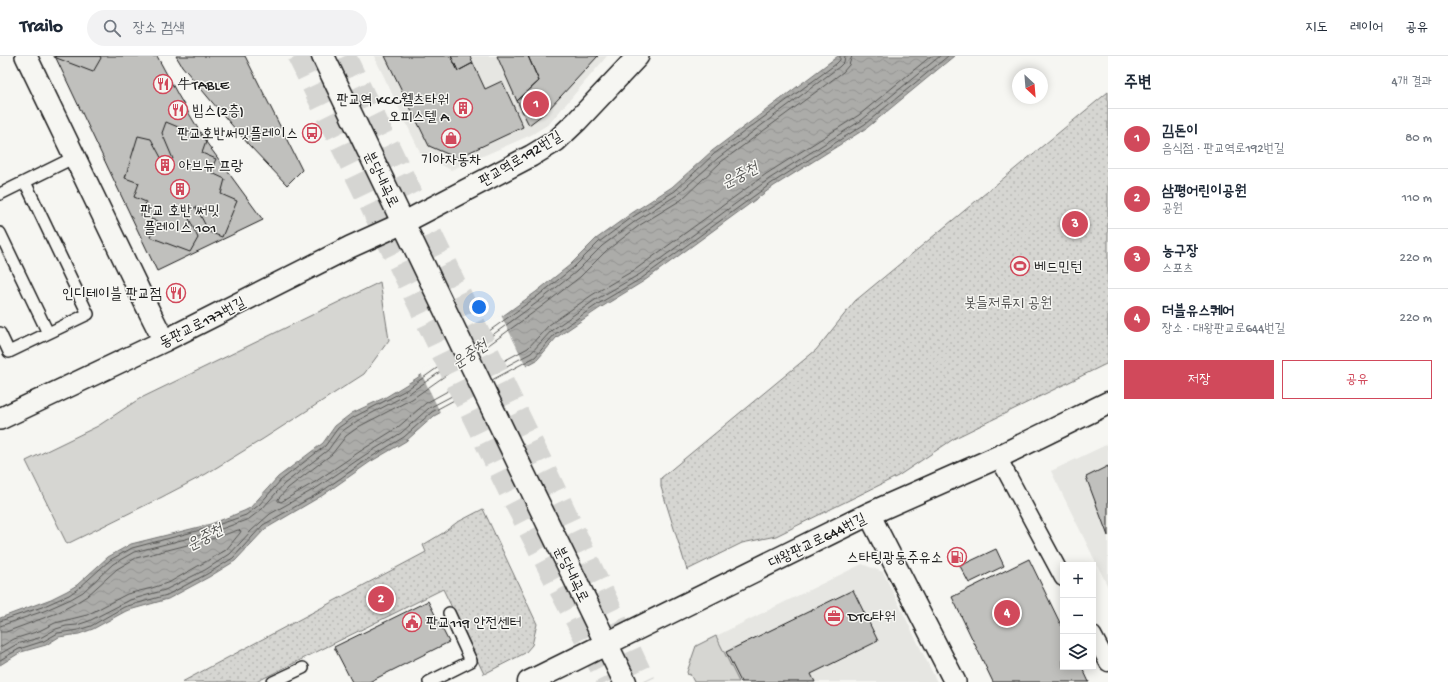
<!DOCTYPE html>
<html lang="ko">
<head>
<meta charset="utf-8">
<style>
  :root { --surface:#fff; --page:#f2f2f3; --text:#1f2937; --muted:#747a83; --line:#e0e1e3; --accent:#d1495b }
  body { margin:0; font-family:"Gochi Hand","LXGW WenKai TC","Poor Story",sans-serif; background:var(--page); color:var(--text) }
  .controls { position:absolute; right:12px; bottom:12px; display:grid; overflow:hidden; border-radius:0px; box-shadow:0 2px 10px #0003 }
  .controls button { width:36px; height:36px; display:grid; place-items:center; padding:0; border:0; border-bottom:1px solid var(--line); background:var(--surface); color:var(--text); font:20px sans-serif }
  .compass { position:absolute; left:1012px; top:12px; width:36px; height:36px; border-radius:50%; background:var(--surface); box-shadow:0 2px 10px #0003; rotate:154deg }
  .you { position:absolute; left:479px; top:251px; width:14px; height:14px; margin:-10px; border:3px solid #fff; border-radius:50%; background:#1a73e8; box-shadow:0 0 0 6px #1a73e833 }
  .badge { display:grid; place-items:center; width:26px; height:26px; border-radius:50%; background:var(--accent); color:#fff; font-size:13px; font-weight:700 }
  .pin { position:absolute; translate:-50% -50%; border:2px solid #fff; box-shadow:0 1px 4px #0006 }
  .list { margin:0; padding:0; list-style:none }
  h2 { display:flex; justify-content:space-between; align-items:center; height:52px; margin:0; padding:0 16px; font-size:17px }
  h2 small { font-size:13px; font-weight:400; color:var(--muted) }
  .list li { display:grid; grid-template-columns:26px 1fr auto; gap:12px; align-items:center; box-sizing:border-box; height:60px; padding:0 16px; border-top:1px solid var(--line) }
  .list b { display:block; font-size:15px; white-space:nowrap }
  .list p { margin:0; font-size:13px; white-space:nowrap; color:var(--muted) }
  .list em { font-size:13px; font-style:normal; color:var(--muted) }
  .actions { display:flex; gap:8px; padding:12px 16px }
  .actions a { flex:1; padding:9px 0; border:1px solid var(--accent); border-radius:0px; text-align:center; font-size:14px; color:var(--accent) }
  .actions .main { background:var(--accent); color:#fff }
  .icon { flex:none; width:22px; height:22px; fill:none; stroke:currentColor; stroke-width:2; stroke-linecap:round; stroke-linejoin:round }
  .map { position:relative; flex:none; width:1108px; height:626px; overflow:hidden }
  header { display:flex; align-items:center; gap:24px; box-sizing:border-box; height:56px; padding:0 20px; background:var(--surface); border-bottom:1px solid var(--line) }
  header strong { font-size:19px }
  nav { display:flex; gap:22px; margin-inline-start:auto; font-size:14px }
  .search { width:280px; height:36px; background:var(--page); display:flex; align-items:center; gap:10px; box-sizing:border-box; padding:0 14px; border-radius:22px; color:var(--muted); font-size:15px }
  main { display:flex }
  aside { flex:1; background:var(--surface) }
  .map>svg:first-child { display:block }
  .built { fill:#e6e6e2 }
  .grass { fill:#d6d6d2; stroke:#797977 }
  .park { fill:url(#park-dots); stroke:#797977 }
  .water { fill:url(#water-waves); stroke:#727271 }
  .pier { fill:#f6f6f2 }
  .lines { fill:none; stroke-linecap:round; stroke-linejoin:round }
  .shore { stroke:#565654; stroke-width:1 }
  .building { fill:#c0c0bd; stroke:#1c1c1c }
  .trunk-tunnel { stroke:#d5d5d2; stroke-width:22; stroke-dasharray:22 11; stroke-linecap:butt }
  .service-casing { stroke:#1c1c1c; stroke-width:14 }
  .pedestrian-casing { stroke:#1c1c1c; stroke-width:19 }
  .minor-casing { stroke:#1c1c1c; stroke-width:24 }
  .tertiary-casing { stroke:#1c1c1c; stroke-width:25 }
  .primary-casing { stroke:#1c1c1c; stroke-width:25 }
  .service { stroke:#f6f6f2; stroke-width:11 }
  .pedestrian { stroke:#f6f6f2; stroke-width:16 }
  .minor { stroke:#f6f6f2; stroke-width:21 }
  .tertiary { stroke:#f6f6f2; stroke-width:22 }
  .primary { stroke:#f6f6f2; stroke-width:22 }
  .labels { text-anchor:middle; stroke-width:3; stroke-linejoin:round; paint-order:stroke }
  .poi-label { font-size:15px; fill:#1c1c1c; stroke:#f6f6f2; text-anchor:start }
  .street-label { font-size:15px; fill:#1c1c1c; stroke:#f6f6f2 }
  .park-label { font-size:15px; fill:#545453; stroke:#f6f6f2 }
  .water-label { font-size:16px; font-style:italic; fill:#565654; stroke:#f6f6f2 }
</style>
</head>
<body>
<header>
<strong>Trailo</strong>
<div class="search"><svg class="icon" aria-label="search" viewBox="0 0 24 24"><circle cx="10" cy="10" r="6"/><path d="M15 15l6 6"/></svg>장소 검색</div>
<nav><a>지도</a><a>레이어</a><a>공유</a></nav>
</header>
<main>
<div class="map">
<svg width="1108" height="626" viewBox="0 0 1108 626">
  <defs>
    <pattern id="park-dots" width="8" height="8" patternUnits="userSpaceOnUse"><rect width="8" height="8" fill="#d6d6d2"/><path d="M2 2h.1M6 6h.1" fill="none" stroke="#b7b7b4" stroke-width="1.8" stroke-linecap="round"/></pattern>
    <pattern id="water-waves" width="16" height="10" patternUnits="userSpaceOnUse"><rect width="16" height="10" fill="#acaca9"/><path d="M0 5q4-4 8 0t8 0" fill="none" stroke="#939391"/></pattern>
  </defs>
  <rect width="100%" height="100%" fill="#f6f6f2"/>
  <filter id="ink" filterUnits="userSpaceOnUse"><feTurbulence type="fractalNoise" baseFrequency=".025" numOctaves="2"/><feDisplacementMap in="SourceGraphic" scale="8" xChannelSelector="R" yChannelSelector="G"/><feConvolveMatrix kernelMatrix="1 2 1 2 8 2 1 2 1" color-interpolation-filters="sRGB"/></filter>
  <g filter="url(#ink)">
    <!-- built -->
    <path class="built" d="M374,0h233l-58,68 -18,11 -80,35 -30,-16z
      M1108,388v143l-57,-116z
      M862,508l21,8 54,110h-198l-23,-46z"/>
    <!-- grass -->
    <path class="grass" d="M380,226l9,58 -25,34 -101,65 -57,35 -44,23 -95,47 -41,-83 72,-35 41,-27z
      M716,580l23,46h-45l-4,-8 -2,1 -1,-3 9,-26z"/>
    <!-- park -->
    <path class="park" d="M1108,36v271l-153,75 -57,38 -122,60 -34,7 -55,27 -26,-83v-9l155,-128 39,-49z
      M483,453l54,115 -5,21 -7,8 -41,21 -41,-85 -187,93h-74l244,-130 -3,-7 20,-12 13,-10z"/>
    <!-- water -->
    <path class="water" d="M838,0h116l-86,71 -94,59 -130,95 -44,27 -43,29 -20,23 -103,56 -28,25 -36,21 -47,33 -58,34 -30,32 -26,16 -41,22 -42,12 -33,18 -14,5 -20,3 -13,8 -25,7 -21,13v-47l51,-19 16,-8 10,-6 31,-28 23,-13 80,-20 33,-13 6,-3 28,-31 45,-34 12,-17 17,-13 34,-16 31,-19 119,-86 34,-27 26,-26 36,-26 40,-26 40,-36z"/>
    <!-- pier -->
    <path class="pier" d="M501,259l26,53 -86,46 -20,-41z"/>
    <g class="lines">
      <!-- shore -->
      <path class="shore" d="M474,286l65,-47 34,-27 26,-26 35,-26 41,-25 39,-37 122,-90 4,-4v-4
        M476,291l66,-48 34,-27 26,-26 35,-26 40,-25 41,-37 121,-91 5,-5 1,-6
        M479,296l66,-48 35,-27 26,-26 34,-26 41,-25 40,-38 122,-90 6,-7 3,-9
        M459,310l-47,33 -52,27 -14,10 -14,18 -44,34 -10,11v2l3,1 34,-20 47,-32 35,-22 29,-25 40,-22
        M487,314l41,-22 21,-23 43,-30 44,-26 130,-95 93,-59 72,-59
        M490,319l41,-22 21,-23 43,-30 45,-26 129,-95 93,-59 78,-64
        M492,324l43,-23 20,-23 43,-30 44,-26 130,-95 93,-59 83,-68
        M0,565l42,-14 27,-12 10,-7 31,-28 22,-12 80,-21 34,-12 13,-10 22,-25 44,-34 13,-18 16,-11 52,-27 48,-34
        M0,570l44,-15 27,-12 12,-7 30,-28 21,-12 79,-20 36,-13 13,-10 22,-25 44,-34 13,-18 16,-11 51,-27 48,-33
        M0,576h6l51,-19 17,-9 13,-8 30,-27 19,-11 79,-20 23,-8 3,1 -1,2 -14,17 -56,32 -18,6 -25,6 -40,21 -32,8 -16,8 -25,8 -14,8
        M0,598l17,-10 25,-7 14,-8 10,-3 11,-1 12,-4 41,-21 35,-10 40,-20 25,-16 21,-23 19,-17 48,-27 47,-32 36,-22 28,-25 40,-21
        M0,604l19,-11 25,-8 14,-8 20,-3 13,-4 33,-19 43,-12 40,-21 26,-16 30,-33 58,-33 47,-33 36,-22 28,-25 39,-21"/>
    </g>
    <!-- building -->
    <path class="building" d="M54,0h46l1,2 -8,14 -39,-15z
      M55,0h102l21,39 28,47 57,78 -106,51z
      M176,0h69l57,114 -15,15 -38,-40 -37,-43 -30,-36z
      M385,0h66l7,15 15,-8 12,26 17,-8 21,46 -66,31 -28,-12z
      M451,0h19l3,7 -15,8z
      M497,0h31l11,25 -22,20z
      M528,0h70l-37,40 -15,16 -17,13 -12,-24 22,-20z
      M166,66l41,17 -5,14 14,6 -6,13 15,7 -4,15 16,7 -15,36 -13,-5 -13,-25 -10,5 12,26 -8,14 -40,-15 7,-16 -16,-5 5,-14 -12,-5 5,-14 -14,-5 13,-42 13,3 13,24 9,-4 -11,-26z
      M1108,410v70l-22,-59z
      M996,493l8,17 -35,17 -9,-17z
      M1029,503l34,70v38h19l7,15h-96l-41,-85z
      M853,534l25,51 -67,33 4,8h-74l-15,-30z
      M428,545l21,41 -80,40h-17l-18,-35z"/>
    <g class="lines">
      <!-- trunk-tunnel -->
      <path class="trunk-tunnel" d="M298,0l214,441 96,185
        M345,0l210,434 90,192"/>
      <!-- service casing -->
      <g class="service-casing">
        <path id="service" d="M0,138l75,-37
          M0,177l48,100
          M0,277l9,19 79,-38 -63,-132
          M273,626l30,-14
          M429,626l42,-21 -22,-48"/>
      </g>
      <!-- pedestrian casing -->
      <g class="pedestrian-casing">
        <path id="pedestrian" d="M998,401l65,121
          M1093,579l15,28"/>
      </g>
      <!-- minor casing -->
      <g class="minor-casing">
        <path id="minor" d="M26,0l120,249 18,36
          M0,363l164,-78 186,-94 53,-24 128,-67 25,-15 21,-20 61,-65
          M869,458l86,168"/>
      </g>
      <!-- tertiary casing -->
      <g class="tertiary-casing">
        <path id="tertiary" d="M529,626l340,-168 129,-57 110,-54"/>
      </g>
      <!-- primary casing -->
      <g class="primary-casing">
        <path id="primary" d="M323,0l197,410 105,216"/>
      </g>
      <!-- service -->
      <use href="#service" class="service"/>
      <!-- pedestrian -->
      <use href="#pedestrian" class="pedestrian"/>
      <!-- minor -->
      <use href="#minor" class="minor"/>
      <!-- tertiary -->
      <use href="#tertiary" class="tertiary"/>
      <!-- primary -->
      <use href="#primary" class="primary"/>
    </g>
  </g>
  <!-- icons -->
  <defs>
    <g id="restaurant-ring" transform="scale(1)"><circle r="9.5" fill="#f6f6f2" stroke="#d1495b" stroke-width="1.5"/><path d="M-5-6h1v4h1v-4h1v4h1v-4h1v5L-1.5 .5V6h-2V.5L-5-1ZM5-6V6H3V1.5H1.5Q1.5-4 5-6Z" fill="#d1495b"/></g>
    <g id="building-ring" transform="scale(1)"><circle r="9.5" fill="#f6f6f2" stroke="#d1495b" stroke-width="1.5"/><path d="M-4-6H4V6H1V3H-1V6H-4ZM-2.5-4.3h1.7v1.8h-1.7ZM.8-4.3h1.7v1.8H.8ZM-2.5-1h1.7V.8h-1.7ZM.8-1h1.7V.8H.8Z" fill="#d1495b"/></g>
    <g id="bus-ring" transform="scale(1)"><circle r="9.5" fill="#f6f6f2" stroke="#d1495b" stroke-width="1.5"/><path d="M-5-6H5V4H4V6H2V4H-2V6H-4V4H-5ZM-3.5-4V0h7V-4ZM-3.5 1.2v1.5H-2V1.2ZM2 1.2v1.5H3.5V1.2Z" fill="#d1495b"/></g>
    <g id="shop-ring" transform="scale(1)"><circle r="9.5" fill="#f6f6f2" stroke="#d1495b" stroke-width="1.5"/><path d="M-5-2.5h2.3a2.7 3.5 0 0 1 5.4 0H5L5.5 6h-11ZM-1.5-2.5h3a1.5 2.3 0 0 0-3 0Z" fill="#d1495b"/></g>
    <g id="stadium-ring" transform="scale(1)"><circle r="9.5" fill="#f6f6f2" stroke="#d1495b" stroke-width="1.5"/><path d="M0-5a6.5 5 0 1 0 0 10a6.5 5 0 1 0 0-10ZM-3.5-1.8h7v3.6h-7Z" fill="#d1495b"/></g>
    <g id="fuel-ring" transform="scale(1)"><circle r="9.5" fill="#f6f6f2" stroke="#d1495b" stroke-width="1.5"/><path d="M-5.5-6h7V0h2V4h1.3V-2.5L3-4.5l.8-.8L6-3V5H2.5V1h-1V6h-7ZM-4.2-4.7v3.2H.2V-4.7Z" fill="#d1495b"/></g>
    <g id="office-ring" transform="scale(1)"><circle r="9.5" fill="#f6f6f2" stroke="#d1495b" stroke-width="1.5"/><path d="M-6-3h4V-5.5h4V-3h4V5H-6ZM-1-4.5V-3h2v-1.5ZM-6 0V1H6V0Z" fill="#d1495b"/></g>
    <g id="civic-ring" transform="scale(1)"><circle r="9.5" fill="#f6f6f2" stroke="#d1495b" stroke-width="1.5"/><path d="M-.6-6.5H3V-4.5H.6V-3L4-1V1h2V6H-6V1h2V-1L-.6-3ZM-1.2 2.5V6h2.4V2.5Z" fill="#d1495b"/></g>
  </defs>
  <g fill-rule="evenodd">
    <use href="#restaurant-ring" x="163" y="28"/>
    <use href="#building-ring" x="463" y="52"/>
    <use href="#restaurant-ring" x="178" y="54"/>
    <use href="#bus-ring" x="312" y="77"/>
    <use href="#shop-ring" x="451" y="82"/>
    <use href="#building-ring" x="165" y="109"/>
    <use href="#building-ring" x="180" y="133"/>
    <use href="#stadium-ring" x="1020" y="210"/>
    <use href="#restaurant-ring" x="176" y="237"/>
    <use href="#fuel-ring" x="957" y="501"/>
    <use href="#office-ring" x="834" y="560"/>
    <use href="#civic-ring" x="412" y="566"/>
  </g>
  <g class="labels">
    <!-- poi labels -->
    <g class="poi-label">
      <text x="177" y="33">牛TABLE</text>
      <text x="449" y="48" text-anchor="end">판교역 KCC웰츠타워<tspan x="449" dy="17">오피스텔 A</tspan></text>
      <text x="192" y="59">빕스(2층)</text>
      <text x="298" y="82" text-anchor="end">판교호반써밋플레이스</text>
      <text x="451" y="108" text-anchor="middle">기아자동차</text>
      <text x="179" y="114">아브뉴 프랑</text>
      <text x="180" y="159" text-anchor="middle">판교 호반 써밋<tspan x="180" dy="17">플레이스 101</tspan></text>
      <text x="1034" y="215">베드민턴</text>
      <text x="162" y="242" text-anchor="end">인디테이블 판교점</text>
      <text x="943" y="506" text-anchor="end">스타팅광동주유소</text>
      <text x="848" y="565">DTC타워</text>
      <text x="426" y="571">판교119 안전센터</text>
    </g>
    <!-- street labels -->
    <g class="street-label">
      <text transform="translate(520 102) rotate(-31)" y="5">판교역로192번길</text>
      <text transform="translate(382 123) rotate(64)" y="5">분당내곡로</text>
      <text transform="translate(202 266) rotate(-27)" y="5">동판교로177번길</text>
      <text transform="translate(817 484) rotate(-26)" y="5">대왕판교로644번길</text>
      <text transform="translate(572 518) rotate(64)" y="5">분당내곡로</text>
    </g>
    <!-- park labels -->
    <g class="park-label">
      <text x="1008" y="251">봇들저류지 공원</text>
    </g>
    <!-- water labels -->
    <g class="water-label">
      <text transform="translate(739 118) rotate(-27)" y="6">운중천</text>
      <text transform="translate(469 297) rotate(-33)" y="6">운중천</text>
      <text transform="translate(204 480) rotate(-28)" y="6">운중천</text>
    </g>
  </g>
</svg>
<div class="controls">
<button>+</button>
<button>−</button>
<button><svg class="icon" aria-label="layers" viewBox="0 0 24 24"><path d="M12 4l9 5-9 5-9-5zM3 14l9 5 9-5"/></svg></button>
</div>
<svg class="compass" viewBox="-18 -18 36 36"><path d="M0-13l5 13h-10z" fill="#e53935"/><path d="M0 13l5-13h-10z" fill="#747a83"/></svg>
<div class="you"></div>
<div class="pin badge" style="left:536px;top:48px">1</div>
<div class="pin badge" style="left:381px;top:543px">2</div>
<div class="pin badge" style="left:1075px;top:168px">3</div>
<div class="pin badge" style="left:1007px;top:557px">4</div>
</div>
<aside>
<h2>주변<small>4개 결과</small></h2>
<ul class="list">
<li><span class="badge">1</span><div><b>김돈이</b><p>음식점 · 판교역로192번길</p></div><em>80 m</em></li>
<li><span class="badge">2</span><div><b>삼평어린이공원</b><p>공원</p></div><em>110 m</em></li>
<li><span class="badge">3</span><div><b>농구장</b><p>스포츠</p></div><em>220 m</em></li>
<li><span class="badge">4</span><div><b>더블유스퀘어</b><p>장소 · 대왕판교로644번길</p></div><em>220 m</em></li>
</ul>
<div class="actions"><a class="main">저장</a><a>공유</a></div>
</aside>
</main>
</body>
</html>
